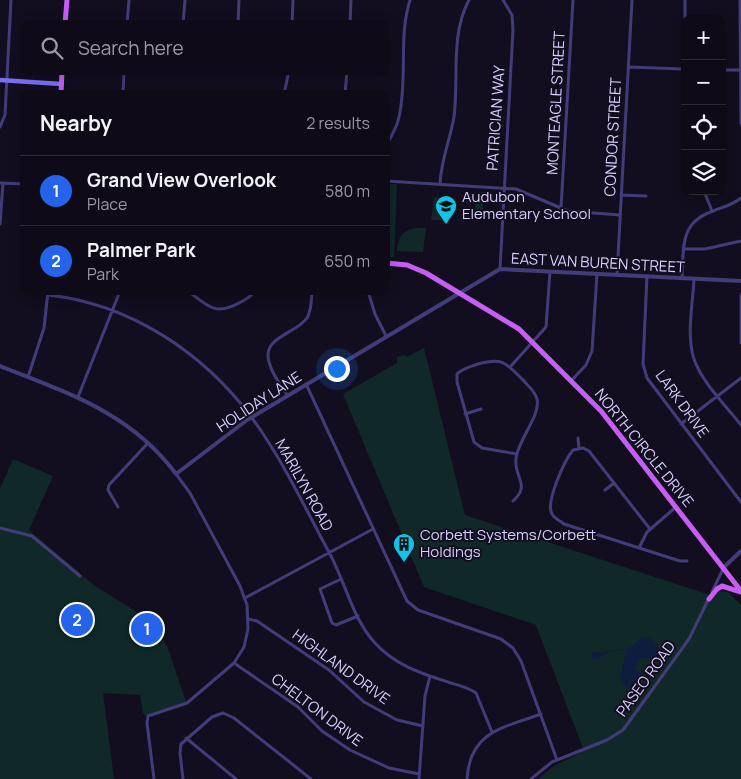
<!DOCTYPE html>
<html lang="en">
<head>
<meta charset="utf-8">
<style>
  :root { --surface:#0e0a17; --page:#171320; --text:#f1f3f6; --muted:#9b9aa1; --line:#2e2b36; --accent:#2563eb }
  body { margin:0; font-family:Manrope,sans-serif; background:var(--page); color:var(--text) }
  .controls { position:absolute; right:15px; top:15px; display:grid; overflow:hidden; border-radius:10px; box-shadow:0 2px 12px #0003 }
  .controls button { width:45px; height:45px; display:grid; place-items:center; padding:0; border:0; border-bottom:1px solid var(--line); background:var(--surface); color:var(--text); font:25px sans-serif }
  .you { position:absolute; left:336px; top:368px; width:18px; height:18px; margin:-12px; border:4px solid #fff; border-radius:50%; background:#1a73e8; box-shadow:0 0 0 8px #1a73e833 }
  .badge { display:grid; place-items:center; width:32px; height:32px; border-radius:50%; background:var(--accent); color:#fff; font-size:16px; font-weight:700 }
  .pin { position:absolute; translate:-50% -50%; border:2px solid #fff; box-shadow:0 1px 5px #0006 }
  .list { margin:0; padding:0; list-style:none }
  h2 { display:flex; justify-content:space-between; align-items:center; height:65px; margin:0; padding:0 20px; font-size:21px }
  h2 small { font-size:16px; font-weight:400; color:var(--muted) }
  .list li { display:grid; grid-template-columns:32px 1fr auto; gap:15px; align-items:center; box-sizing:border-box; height:70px; padding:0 20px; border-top:1px solid var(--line) }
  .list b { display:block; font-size:19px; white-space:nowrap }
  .list p { margin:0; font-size:16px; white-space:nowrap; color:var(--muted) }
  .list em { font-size:16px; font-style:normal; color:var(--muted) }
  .icon { flex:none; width:28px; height:28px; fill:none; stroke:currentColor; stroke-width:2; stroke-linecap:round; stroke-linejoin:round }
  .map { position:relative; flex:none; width:741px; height:779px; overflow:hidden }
  .search { position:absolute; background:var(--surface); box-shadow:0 2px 12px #0003; left:20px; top:20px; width:370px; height:55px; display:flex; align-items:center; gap:12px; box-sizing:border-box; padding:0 18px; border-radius:10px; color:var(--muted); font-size:19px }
  .panel { position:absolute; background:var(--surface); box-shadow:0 2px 12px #0003; left:20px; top:90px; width:370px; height:205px; border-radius:10px }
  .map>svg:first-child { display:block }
  .green { fill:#112828 }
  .water { fill:#0e1d3e }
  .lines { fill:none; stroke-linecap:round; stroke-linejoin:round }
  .minor { stroke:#433c7b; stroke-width:3 }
  .tertiary { stroke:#433c7b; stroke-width:4 }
  .secondary { stroke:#7a6df5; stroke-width:4.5 }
  .primary { stroke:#c65ef4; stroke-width:5 }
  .labels { text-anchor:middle; stroke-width:4; stroke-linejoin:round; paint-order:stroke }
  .street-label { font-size:15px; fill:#d7cffc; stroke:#120e1f }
  .poi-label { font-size:15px; fill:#d7cffc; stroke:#120e1f; text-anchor:start }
</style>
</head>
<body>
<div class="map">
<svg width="741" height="779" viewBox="0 0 741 779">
  <rect width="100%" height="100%" fill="#120e1f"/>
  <!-- green -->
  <path class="green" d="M386,184h11l-3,73h-8z
    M477,192h7l-2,25 -8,-1z
    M438,197h6l2,23h-15l3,-22z
    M416,228h10l-3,24 -26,-1c1,-14 6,-21 19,-23z
    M424,348l41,167 248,81 4,-5 11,1 13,13v174h-203l16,-13 30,-15 -48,-126 -112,-38 -81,-193 54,-31v-6l7,-2 3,2z
    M13,459l40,17 -24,54 66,56 50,31 9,1 -2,8 15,20 19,56 -40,14 -3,-3 -3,-18 -37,-2 11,86h-114v-290z"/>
  <!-- water -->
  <path class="water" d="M644,637c8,1 14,7 15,15l-5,9 -7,-4 -8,2 -4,8 1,4 5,1 1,6 -10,10 -7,-1c-8,-10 0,-25 1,-36 -10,-3 -21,2 -29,8l-6,-1 1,-6c5,1 35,-3 39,-5 5,-3 7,-8 13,-10z"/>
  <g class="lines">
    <!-- minor -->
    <path class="minor" d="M740,0l1,124
      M685,19v-19
      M127,24l2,-24
      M183,24l2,-24
      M238,24l1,-24
      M292,24l1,-24
      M350,24l1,-24
      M685,26l-2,82 2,36
      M629,67l55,2
      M722,70h18
      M123,94l1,-23
      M284,94l5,-23
      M345,94l2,-23
      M0,127l5,-12 6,-115
      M386,146c5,-10 11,-18 13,-29 9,-38 -1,-79 11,-117
      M386,181l130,8 52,22 52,4
      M0,183l24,1
      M440,184c1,-24 10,-44 14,-67 5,-39 -4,-82 15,-117
      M704,191l8,20
      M621,195l25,1
      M561,208l12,-208
      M0,224l3,-41
      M684,249h21l36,-8
      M500,269l13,-239 -1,-15 -9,-15
      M617,275l15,-275
      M647,276l-4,88 4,14 94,124
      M682,278c2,-31 -3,-55 31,-67 10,-4 20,-6 28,-13
      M694,279c-1,25 -8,56 0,80 7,22 33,48 47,66
      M188,291c20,15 27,25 51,12 6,-3 12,-6 16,-12
      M368,291l7,23 11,22
      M48,295c82,9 155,57 204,123 31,42 54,92 79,138 15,29 22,63 44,87 20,22 45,30 73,39 9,3 20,5 28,11l16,39
      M741,295v48
      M510,367l36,-40 4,-55
      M28,377l16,-49 4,-37
      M571,381l15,-16 6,-14 5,-77
      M306,384l101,217 11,9 83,29 12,9 8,13 36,99
      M287,395c-5,-9 -14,-19 -17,-30 -11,-28 25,-30 37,-47 5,-8 4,-18 5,-27
      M78,397l42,-106
      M465,414l16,-5
      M681,424l60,-46
      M578,438l1,10
      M605,490l9,-7
      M513,501c18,-16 1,-23 3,-42 1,-18 25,-43 21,-60 -2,-8 -9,-13 -14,-19 -17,-17 -20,-23 -45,-16 -8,3 -15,4 -21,10v8l17,60 8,6 35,6
      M118,507l-10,-17 1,-5 39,-42
      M0,528l32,8 48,40
      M650,529l-61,-78 -6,-3 -10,2c-8,10 -28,52 -21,64 2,4 8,7 12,10l116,37h7
      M639,548l8,-16 29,-25
      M341,579l-21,10 12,34 4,2 22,-9
      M712,592l11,-23
      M245,598l128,-69
      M248,619l9,2 72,49 35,32 33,18 26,6
      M234,663l64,44 24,24 28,19 39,18 30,6
      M186,738l50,41
      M154,779l-7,-56 1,-7 39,-13 47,-40 10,-16 4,-18 -1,-24 -7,-19 -50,-93 -14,-19
      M183,779l-3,-26 1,-9 31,-27 11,-4 11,5 77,61
      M419,779l6,-83 5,-20
      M467,779c3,-48 36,-51 74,-65
      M531,779l21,-17 55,-22 16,-10 66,-91 20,-41"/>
    <!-- tertiary -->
    <path class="tertiary" d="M0,366c68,27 131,47 176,108l71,-54 253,-151 241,12
      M723,568l18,-17"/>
    <!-- secondary -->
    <path class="secondary" d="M0,80l61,4"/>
    <!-- primary -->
    <path class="primary" d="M65,24l2,-24
      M61,94l1,-23
      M386,263l21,2 19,8 93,56 82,82 140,180
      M709,599l8,-10 5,-3 19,6"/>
  </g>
  <!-- icons -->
  <defs>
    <g id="school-pin" transform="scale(1.125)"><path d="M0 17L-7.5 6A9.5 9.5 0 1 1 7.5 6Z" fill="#10c3e7" stroke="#120e1f"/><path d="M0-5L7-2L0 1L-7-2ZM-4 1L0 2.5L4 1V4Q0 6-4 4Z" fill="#111"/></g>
    <g id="building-pin" transform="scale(1.125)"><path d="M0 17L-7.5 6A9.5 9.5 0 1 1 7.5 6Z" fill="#10c3e7" stroke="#120e1f"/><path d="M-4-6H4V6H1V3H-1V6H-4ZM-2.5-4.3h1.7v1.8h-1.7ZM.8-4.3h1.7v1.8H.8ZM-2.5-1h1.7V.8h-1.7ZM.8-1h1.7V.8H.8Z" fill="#111"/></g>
  </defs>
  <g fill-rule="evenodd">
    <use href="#school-pin" x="446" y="206"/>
    <use href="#building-pin" x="404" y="544"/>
  </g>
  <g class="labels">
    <!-- street labels -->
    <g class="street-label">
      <text transform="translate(556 103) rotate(-87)" y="5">MONTEAGLE STREET</text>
      <text transform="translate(496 118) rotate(-86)" y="5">PATRICIAN WAY</text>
      <text transform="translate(613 137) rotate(-87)" y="5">CONDOR STREET</text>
      <text transform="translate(598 263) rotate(3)" y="5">EAST VAN BUREN STREET</text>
      <text transform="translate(259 402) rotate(-33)" y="5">HOLIDAY LANE</text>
      <text transform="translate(682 404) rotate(54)" y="5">LARK DRIVE</text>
      <text transform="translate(644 448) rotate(51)" y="5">NORTH CIRCLE DRIVE</text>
      <text transform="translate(304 485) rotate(61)" y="5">MARILYN ROAD</text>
      <text transform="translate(341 667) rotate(36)" y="5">HIGHLAND DRIVE</text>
      <text transform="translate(646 679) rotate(-54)" y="5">PASEO ROAD</text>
      <text transform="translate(317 710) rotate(37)" y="5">CHELTON DRIVE</text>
    </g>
    <!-- poi labels -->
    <g class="poi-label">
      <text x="462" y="202">Audubon<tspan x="462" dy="17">Elementary School</tspan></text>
      <text x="420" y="540">Corbett Systems/Corbett<tspan x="420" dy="17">Holdings</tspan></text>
    </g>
  </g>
</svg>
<div class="controls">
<button>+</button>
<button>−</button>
<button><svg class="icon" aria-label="locate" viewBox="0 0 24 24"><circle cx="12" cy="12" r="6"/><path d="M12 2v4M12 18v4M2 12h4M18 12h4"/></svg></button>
<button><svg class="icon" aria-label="layers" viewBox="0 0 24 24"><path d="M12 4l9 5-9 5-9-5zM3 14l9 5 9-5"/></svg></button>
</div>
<div class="you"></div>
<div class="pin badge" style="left:147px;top:629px">1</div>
<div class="pin badge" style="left:77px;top:620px">2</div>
<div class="search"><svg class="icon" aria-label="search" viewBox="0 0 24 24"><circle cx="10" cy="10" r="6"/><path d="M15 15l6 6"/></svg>Search here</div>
<section class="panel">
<h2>Nearby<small>2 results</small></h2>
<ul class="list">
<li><span class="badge">1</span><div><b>Grand View Overlook</b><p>Place</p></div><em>580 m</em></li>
<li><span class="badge">2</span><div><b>Palmer Park</b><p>Park</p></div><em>650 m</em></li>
</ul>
</section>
</div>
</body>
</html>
